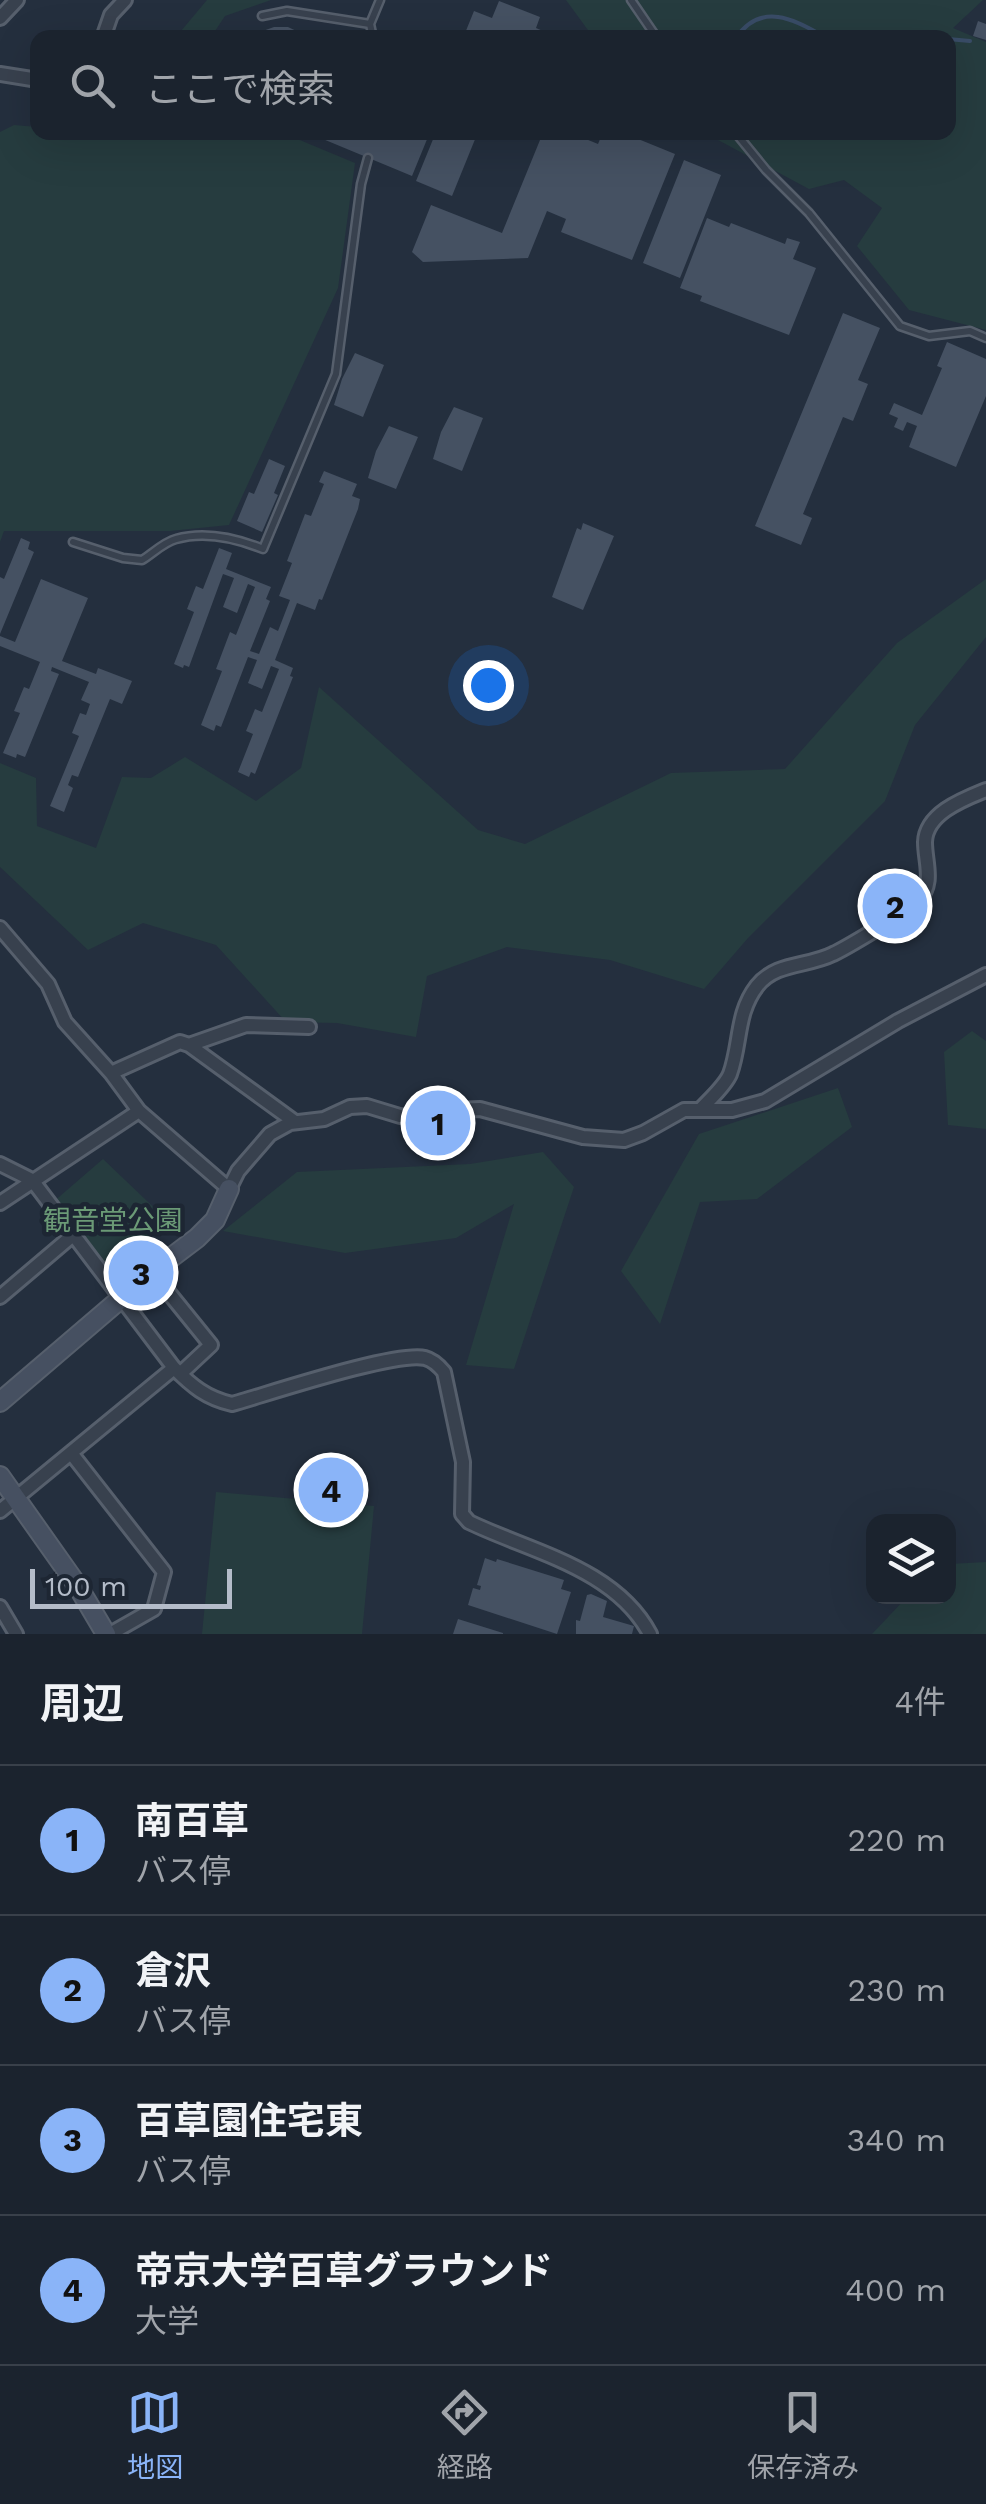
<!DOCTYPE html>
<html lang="ja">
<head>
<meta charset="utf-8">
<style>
  :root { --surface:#1b232e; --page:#242b36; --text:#f1f3f6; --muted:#a0a4aa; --line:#39404a; --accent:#8ab4f8 }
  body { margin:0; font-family:"Work Sans","Noto Sans JP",sans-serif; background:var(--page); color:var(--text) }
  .controls { position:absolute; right:30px; bottom:30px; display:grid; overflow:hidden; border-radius:20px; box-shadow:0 10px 40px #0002 }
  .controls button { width:90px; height:90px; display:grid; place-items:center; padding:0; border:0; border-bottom:2px solid var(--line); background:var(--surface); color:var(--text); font:50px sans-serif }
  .scale { position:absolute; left:30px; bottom:25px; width:202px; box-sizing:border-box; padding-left:10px; border:5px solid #b4bcc9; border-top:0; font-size:28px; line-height:35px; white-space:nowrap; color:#b4bcc9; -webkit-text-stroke:8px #1d2633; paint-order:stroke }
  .you { position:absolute; left:488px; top:685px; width:35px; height:35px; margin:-25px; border:8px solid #fff; border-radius:50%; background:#1a73e8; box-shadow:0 0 0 15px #1a73e833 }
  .badge { display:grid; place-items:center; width:65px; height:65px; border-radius:50%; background:var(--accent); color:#111; font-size:32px; font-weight:700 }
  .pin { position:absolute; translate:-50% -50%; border:5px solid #fff; box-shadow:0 2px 10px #0006 }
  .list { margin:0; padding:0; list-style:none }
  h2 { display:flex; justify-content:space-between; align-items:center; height:130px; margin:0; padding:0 40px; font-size:42px }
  h2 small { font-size:32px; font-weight:400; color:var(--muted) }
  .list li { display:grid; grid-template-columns:65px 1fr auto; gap:30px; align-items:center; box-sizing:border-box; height:150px; padding:0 40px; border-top:2px solid var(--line) }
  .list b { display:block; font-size:38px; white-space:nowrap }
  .list p { margin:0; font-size:32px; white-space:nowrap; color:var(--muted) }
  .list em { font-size:32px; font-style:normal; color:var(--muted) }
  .icon { flex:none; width:55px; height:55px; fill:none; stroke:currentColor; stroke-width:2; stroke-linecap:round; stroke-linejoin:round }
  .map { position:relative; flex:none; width:986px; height:1634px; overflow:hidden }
  .search { position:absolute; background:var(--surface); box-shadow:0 10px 40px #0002; left:30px; right:30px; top:30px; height:110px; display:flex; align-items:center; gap:25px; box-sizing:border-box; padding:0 35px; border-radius:20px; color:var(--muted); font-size:38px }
  .sheet { height:730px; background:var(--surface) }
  nav { display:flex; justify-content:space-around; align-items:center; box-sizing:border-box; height:140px; border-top:2px solid var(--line); background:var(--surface); font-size:28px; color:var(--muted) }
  nav a { display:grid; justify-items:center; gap:5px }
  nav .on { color:var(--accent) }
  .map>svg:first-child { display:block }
  .green { fill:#263c3f }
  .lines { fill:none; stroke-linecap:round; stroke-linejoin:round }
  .stream { stroke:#394c67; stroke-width:4 }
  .building { fill:#455162 }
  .lane-casing { stroke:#565f6c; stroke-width:11 }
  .street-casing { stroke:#565f6c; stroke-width:18 }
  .secondary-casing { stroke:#565f6c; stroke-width:22 }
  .lane { stroke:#38414e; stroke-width:6 }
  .street { stroke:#38414e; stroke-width:12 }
  .secondary { stroke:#465061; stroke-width:18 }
  .labels { text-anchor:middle; stroke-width:9; stroke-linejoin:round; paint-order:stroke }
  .park-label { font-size:28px; fill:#6b9a76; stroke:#1d2633 }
</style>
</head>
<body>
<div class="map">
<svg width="986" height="1634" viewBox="0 0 986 1634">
  <rect width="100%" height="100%" fill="#242f3e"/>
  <!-- green -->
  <path class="green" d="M207,0h64l-46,16 -14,21h-35z
    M566,0h417l-30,28 33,14v288l-77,-20 -52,-64 25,-38 -38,-28 -35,9 -104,-56 243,-1v-94l-355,-1z
    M14,125l23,2 1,5 245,1 72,30 -17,125 -109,237 -59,6h-166l-4,11v-410z
    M986,579v58l-71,88 -30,76 -137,137 -44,51 -94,-29 -103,-13 -80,29 -11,61 -79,-14 -51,-1 -70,-77 -73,-22 -55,27 -88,-83v-104l36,15 1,48 59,22 26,-71 29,1 34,-21 71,44 45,-33 18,-81 159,143 47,14 146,-71 114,-4 112,-126z
    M972,1031l14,10v88l-38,-4 -4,-73z
    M838,1088l14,39 -95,72 -57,3 -40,122 -39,-53 78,-137z
    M543,1152l31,35 -60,182 -48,-4 48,-161 -58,34 -111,15 -122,-22 74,-59 173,-8z
    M103,1159l65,62 -61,54 -55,-72z
    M216,1492l158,14 -12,128h-160z
    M986,1562v72h-114l35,-37 41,-1 1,-32z"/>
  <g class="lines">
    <!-- stream -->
    <path class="stream" d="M736,38c24,-36 58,-20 90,0
      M948,39l22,2"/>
  </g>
  <!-- building -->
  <path class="building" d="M499,1l41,16 -4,11 23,10h-96l11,-27 18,7z
    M978,21l8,3v16l-13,-4z
    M274,27h14l23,11h-54l3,-6z
    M306,132h124l-18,44z
    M436,132h42l-26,64 -36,-15z
    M538,132h40l-2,3 22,9 5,-12h18l54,22 -43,106 -71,-28 5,-13 -19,-8 -19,47 -105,4 -11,-10 19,-47 71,28 38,-93 -4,-2z
    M684,160l37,15 -41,103 -37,-15z
    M707,218l22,9 2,-4 54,21 2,-6 13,4 -7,17 23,9 -27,67 -89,-34 2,-5 -22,-8z
    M843,313l37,15 -22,52 10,4 -15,37 -10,-4 -40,97 9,4 -11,27 -46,-19z
    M947,342l39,17v37l-30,71 -47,-20 8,-21 -10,-4 -4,9 -9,-4 4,-9 -9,-4 5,-11 28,12 20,-47 -5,-2z
    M355,353l29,12 -21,52 -29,-12 8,-26z
    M454,407l29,11 -21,53 -29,-12 8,-27z
    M389,426l29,11 -22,52 -28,-11 8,-27z
    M269,459l16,7 -11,27 4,2 -16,37 -25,-11 12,-29 5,2z
    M324,471l33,13 -5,12 8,3 -2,10 -36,91 -3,-1 -4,11 -18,-7 -22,57 18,8 -3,8 3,1 -38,97 -4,-2 -2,5 -11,-5 15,-38 -7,-3 9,-22 7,3 17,-43 -8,-3 -9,23 -14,-6 9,-23 -9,-3 -27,70 -5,-2 -2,6 -13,-6 21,-54 -6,-2 14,-37 6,3 19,-48 -7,-3 -11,29 -14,-6 11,-29 -11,-4 -34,93 -5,-2 -1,3 -9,-4 20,-52 -7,-3 9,-23 7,3 16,-41 13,5 -6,16 45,18 -5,12 4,2 -20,50 9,3 11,-27 8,4 12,-31 -11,-4 13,-33 -5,-2 18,-47 6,2 13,-32 -5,-2z
    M583,523l31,13 -31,74 -31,-13 25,-69 4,2z
    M21,538l9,4 -2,7 6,3 -34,82v-57l4,2z
    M41,579l47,19 -26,63 34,13 2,-6 34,13 -10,23 -12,-5 -32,78 -6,-2 -4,10 5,3 -9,24 -14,-6 29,-70 -7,-3 8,-20 6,2 4,-11 -9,-4 8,-18 -37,-15 -1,4 8,3 -34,83 -8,-3 -1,4 -13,-5 17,-40 -6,-2 10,-24 5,2 11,-27 -40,-16v-10l15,6z
    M485,1558l11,4 1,-3 67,21 -3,9 10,3 -14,42 -89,-29 5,-17 7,2 1,-4 -4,-1z
    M591,1594l16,7 -4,16 31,9 -2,8h-56v-14l4,1 7,-26z
    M458,1619l45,14v1h-50z"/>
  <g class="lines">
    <!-- lane casing -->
    <g class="lane-casing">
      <path id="lane" d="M631,0l26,38
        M262,16l25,-5 83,13
        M373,38l-3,-14 10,-24
        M735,132l31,38 43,43 91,113 29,10 41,-5 16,7
        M73,542l50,16 19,2c10,-6 22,-18 34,-21 28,-8 60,-1 87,10l73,-175 25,-190 7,-26"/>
    </g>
    <!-- street casing -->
    <g class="street-casing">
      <path id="street" d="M0,18l17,-18
        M103,38l8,-23 14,-15
        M0,74l38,6
        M0,928l48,56 17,38 46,51 28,38 90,78 9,-18 32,-37 20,-11 34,-4 26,-12 17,-1 33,10 25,1 31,-7 24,-1 103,28 41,3 19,-7 41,-23h48l33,-9 133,-80 88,-46
        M189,1045l57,-20 63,2
        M111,1073l69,-31 9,3 106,77
        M701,1109c9,-10 24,-23 29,-35 11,-30 6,-61 27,-88 19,-24 50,-19 76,-32 13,-6 77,-44 85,-53 17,-18 7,-38 7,-59 1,-29 39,-43 61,-52
        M0,1164l32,16 142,188c18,18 32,30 58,36 36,-10 164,-53 193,-46 8,2 14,8 19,14l19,90 -1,52 7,8c62,30 146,46 181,112
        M0,1203l139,-92
        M152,1272l59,73 -31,29
        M0,1297l73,-62
        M71,1453l93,119 -10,37 -44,25
        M0,1511l174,-143
        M0,1607l16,27"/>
    </g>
    <!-- secondary casing -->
    <g class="secondary-casing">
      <path id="secondary" d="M0,1402l152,-130 45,-34 18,-18 14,-31
        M0,1476l77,109 29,49"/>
    </g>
    <!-- lane -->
    <use href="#lane" class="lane"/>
    <!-- street -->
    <use href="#street" class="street"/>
    <!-- secondary -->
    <use href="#secondary" class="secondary"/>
  </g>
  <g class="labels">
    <!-- park labels -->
    <g class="park-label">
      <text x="113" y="1230">観音堂公園</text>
    </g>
  </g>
</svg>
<div class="controls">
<button><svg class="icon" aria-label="layers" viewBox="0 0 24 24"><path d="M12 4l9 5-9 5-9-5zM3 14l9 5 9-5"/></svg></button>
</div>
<div class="scale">100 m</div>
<div class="you"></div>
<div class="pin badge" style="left:438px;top:1123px">1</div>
<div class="pin badge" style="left:895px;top:906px">2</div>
<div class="pin badge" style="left:141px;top:1273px">3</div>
<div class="pin badge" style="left:331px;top:1490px">4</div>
<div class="search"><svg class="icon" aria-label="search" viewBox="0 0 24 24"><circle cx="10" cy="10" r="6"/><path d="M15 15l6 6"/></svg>ここで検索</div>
</div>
<section class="sheet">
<h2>周辺<small>4件</small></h2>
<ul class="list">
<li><span class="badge">1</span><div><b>南百草</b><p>バス停</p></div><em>220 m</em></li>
<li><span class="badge">2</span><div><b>倉沢</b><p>バス停</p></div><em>230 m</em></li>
<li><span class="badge">3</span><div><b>百草園住宅東</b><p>バス停</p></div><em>340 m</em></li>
<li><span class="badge">4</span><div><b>帝京大学百草グラウンド</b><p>大学</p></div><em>400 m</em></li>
</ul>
</section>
<nav>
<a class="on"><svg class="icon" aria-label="map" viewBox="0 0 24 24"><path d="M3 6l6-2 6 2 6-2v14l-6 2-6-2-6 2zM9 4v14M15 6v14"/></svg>地図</a>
<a><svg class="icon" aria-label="directions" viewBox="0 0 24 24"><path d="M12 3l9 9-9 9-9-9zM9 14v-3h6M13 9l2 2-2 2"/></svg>経路</a>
<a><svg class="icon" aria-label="saved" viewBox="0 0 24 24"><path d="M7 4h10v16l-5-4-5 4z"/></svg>保存済み</a>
</nav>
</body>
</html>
